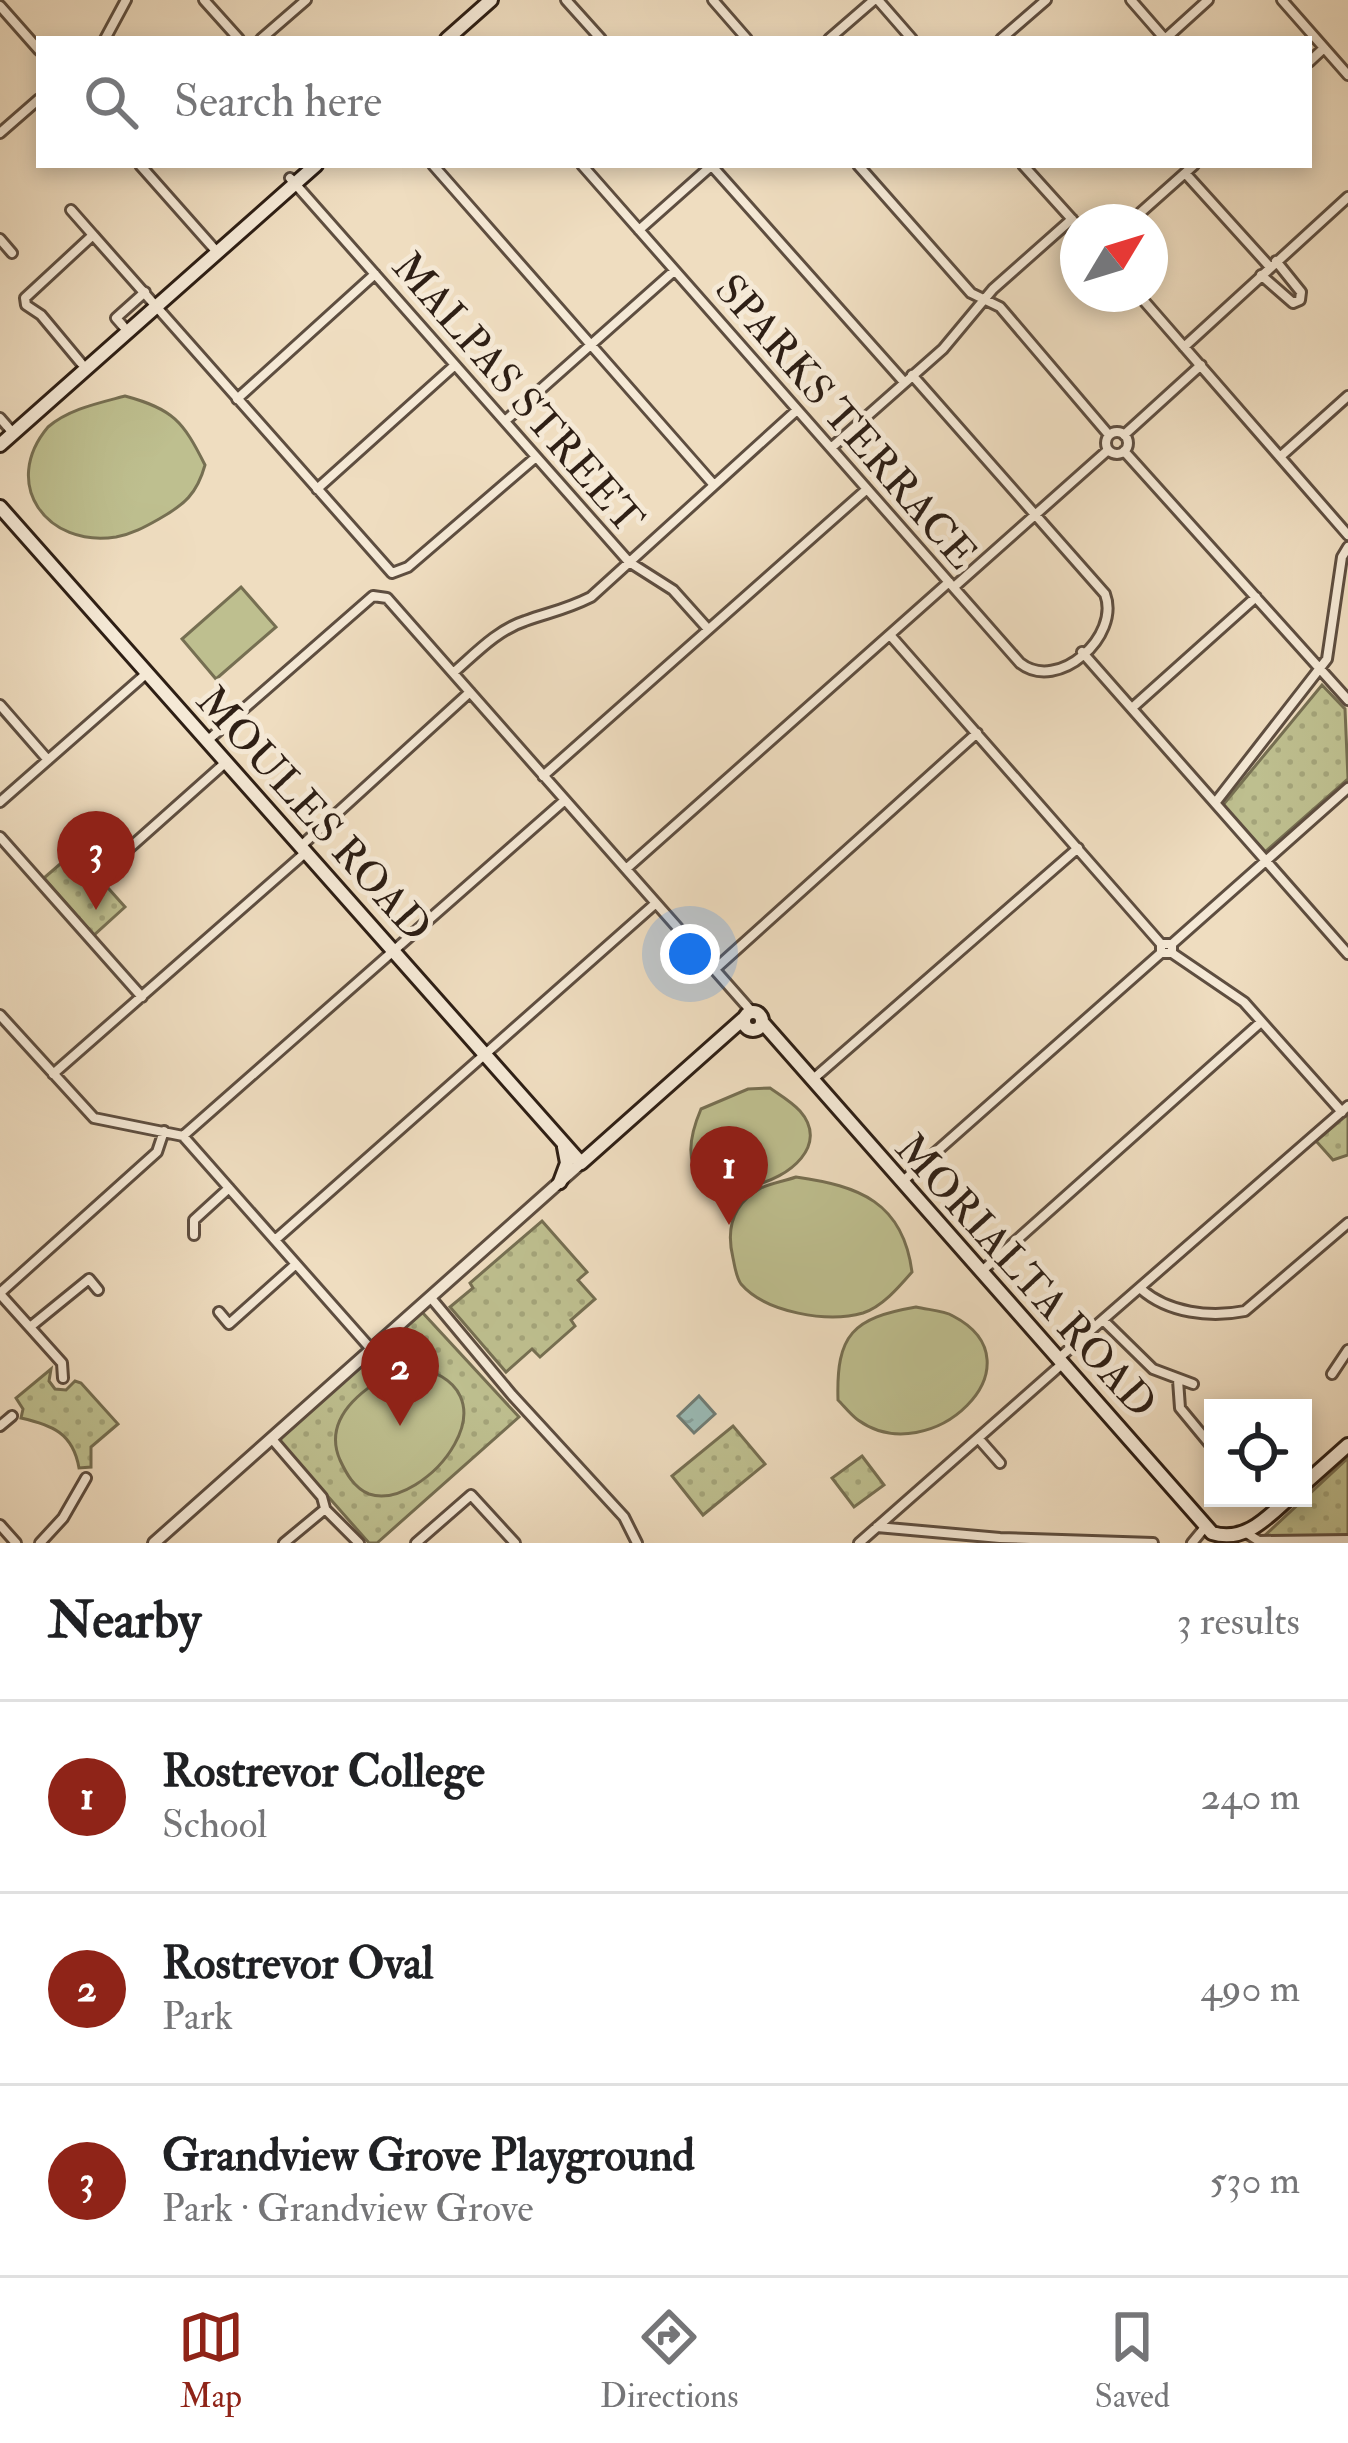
<!DOCTYPE html>
<html lang="en">
<head>
<meta charset="utf-8">
<style>
  :root { --surface:#fff; --page:#f6f6f6; --text:#202124; --muted:#757577; --line:#e0e0e0; --accent:#8f2418 }
  body { margin:0; font-family:"IM FELL Double Pica",serif; background:var(--page); color:var(--text) }
  .controls { position:absolute; right:36px; bottom:36px; display:grid; overflow:hidden; border-radius:0px; box-shadow:0 6px 18px #0003 }
  .controls button { width:108px; height:108px; display:grid; place-items:center; padding:0; border:0; border-bottom:3px solid var(--line); background:var(--surface); color:var(--text); font:60px sans-serif }
  .compass { position:absolute; left:1060px; top:204px; width:108px; height:108px; border-radius:50%; background:var(--surface); box-shadow:0 6px 18px #0003; rotate:52deg }
  .you { position:absolute; left:690px; top:954px; width:42px; height:42px; margin:-30px; border:9px solid #fff; border-radius:50%; background:#1a73e8; box-shadow:0 0 0 18px #1a73e833 }
  .badge { display:grid; place-items:center; width:78px; height:78px; border-radius:50%; background:var(--accent); color:#fff; font-size:39px; font-weight:700 }
  .pin { position:absolute; translate:-50% -99px; filter:drop-shadow(0 3px 6px #0008) }
  .pin::after { content:''; position:absolute; top:63px; width:42px; height:36px; background:inherit; clip-path:polygon(0 0,100% 0,50% 100%) }
  .list { margin:0; padding:0; list-style:none }
  h2 { display:flex; justify-content:space-between; align-items:center; height:156px; margin:0; padding:0 48px; font-size:51px }
  h2 small { font-size:39px; font-weight:400; color:var(--muted) }
  .list li { display:grid; grid-template-columns:78px 1fr auto; gap:36px; align-items:center; box-sizing:border-box; height:192px; padding:0 48px; border-top:3px solid var(--line) }
  .list b { display:block; font-size:45px; white-space:nowrap }
  .list p { margin:0; font-size:39px; white-space:nowrap; color:var(--muted) }
  .list em { font-size:39px; font-style:normal; color:var(--muted) }
  .icon { flex:none; width:66px; height:66px; fill:none; stroke:currentColor; stroke-width:2; stroke-linecap:round; stroke-linejoin:round }
  .map { position:relative; flex:none; width:1348px; height:1543px; overflow:hidden }
  .search { position:absolute; background:var(--surface); box-shadow:0 6px 18px #0003; left:36px; right:36px; top:36px; height:132px; display:flex; align-items:center; gap:30px; box-sizing:border-box; padding:0 42px; border-radius:0px; color:var(--muted); font-size:45px }
  .sheet { height:732px; background:var(--surface) }
  nav { display:flex; justify-content:space-around; align-items:center; box-sizing:border-box; height:168px; border-top:3px solid var(--line); background:var(--surface); font-size:33px; color:var(--muted) }
  nav a { display:grid; justify-items:center; gap:6px }
  nav .on { color:var(--accent) }
  .map>svg:first-child { display:block }
  .grass { fill:url(#grass-dots); stroke:#766f52; stroke-width:3 }
  .garden { fill:#bebf8f; stroke:#766f52; stroke-width:3 }
  .water { fill:url(#water-ripples); stroke:#6f7d76; stroke-width:3 }
  .lines { fill:none; stroke-linecap:round; stroke-linejoin:round }
  .minor-casing { stroke:#5e4e40; stroke-width:14 }
  .tertiary-casing { stroke:#5e4e40; stroke-width:16 }
  .secondary-casing { stroke:#2e1f15; stroke-width:18 }
  .minor { stroke:#f5e9d6; stroke-width:8 }
  .tertiary { stroke:#f5e9d6; stroke-width:10 }
  .secondary { stroke:#f5e9d6; stroke-width:12 }
  .labels { text-anchor:middle; stroke-width:10; stroke-linejoin:round; paint-order:stroke }
  .street-label { font-size:42px; fill:#2e1f15; stroke:#f5e9d6 }
</style>
</head>
<body>
<div class="map">
<svg width="1348" height="1543" viewBox="0 0 1348 1543">
  <defs>
    <pattern id="grass-dots" width="8" height="8" patternUnits="userSpaceOnUse" patternTransform="scale(3)"><rect width="8" height="8" fill="#bebf8f"/><path d="M2 2h.1M6 6h.1" fill="none" stroke="#a4a47a" stroke-width="1.8" stroke-linecap="round"/></pattern>
    <pattern id="water-ripples" width="26" height="14" patternUnits="userSpaceOnUse" patternTransform="scale(3)"><rect width="26" height="14" fill="#9abbb6"/><path d="M2 4q2-2 4 0t4 0M15 11q2-2 4 0t4 0" fill="none" stroke="#85a09c"/></pattern>
  </defs>
  <rect width="100%" height="100%" fill="#efddc0"/>
  <filter id="stains"><feTurbulence type="fractalNoise" baseFrequency=".00167" numOctaves="4"/><feColorMatrix values="0 0 0 0 .2 0 0 0 0 .09 0 0 0 0 .02 0 0 0 .5 -.17"/></filter>
  <radialGradient id="worn" r=".72"><stop offset=".6" stop-color="#630" stop-opacity="0"/><stop offset="1" stop-color="#630" stop-opacity=".3"/></radialGradient>
  <!-- grass -->
  <path class="grass" d="M1322,685l23,24 3,70 -83,73 -42,-47z
    M75,851l50,56 -31,28 -50,-57z
    M1348,1114v41l-15,5 -17,-19z
    M542,1221l45,51 -9,8 17,19 -24,21 4,6 -35,31 -8,-8 -26,23 -56,-65 23,-19 -3,-5z
    M422,1312l97,105 -142,126h-8l-89,-101 2,-7z
    M51,1369l-2,12 6,8 11,1 9,-9 6,2 37,41 -27,23v20l-12,1c-6,-35 -27,-43 -58,-50l2,-9 -7,-11z
    M733,1426l32,38 -62,51 -31,-39z
    M862,1456l22,29 -30,22 -22,-29z
    M1348,1458v85l-87,-4z"/>
  <!-- garden -->
  <path class="garden" d="M125,396c48,13 58,25 80,69 -8,29 -21,40 -46,54 -14,8 -27,15 -43,18 -69,11 -116,-53 -68,-110 21,-18 51,-24 77,-31z
    M241,587l35,40 -60,52 -34,-40z
    M770,1088c10,7 22,14 30,23 59,67 -157,134 -99,-2l47,-20z
    M796,1177c63,9 107,25 116,95 -13,15 -30,35 -49,41 -35,10 -97,0 -122,-29 -5,-7 -6,-17 -8,-26 -7,-29 -1,-54 28,-70 10,-5 24,-7 35,-11z
    M916,1307c12,3 27,3 37,9 92,48 -23,156 -95,104 -7,-5 -14,-14 -20,-20 -2,-66 15,-82 78,-93z
    M406,1365c124,20 18,148 -37,129 -15,-6 -23,-21 -29,-34 -20,-46 31,-77 66,-95z"/>
  <!-- water -->
  <path class="water" d="M699,1396l16,18 -21,19 -16,-17z"/>
  <g class="lines">
    <!-- minor casing -->
    <g class="minor-casing">
      <path id="minor" d="M204,0l35,39
        M566,0l35,39
        M713,0l34,39
        M878,0l34,39
        M1131,0l34,39
        M1282,0l66,75
        M0,6l39,44
        M105,39l21,-39
        M261,39l45,-39
        M829,39l45,-39
        M1001,39l45,-39
        M1165,39l43,-39
        M1309,62l15,-14
        M0,133l39,-34
        M140,165l77,87
        M433,165l281,320
        M582,165l438,498c38,30 101,-27 85,-69l-193,-219
        M711,165l193,217
        M858,165l113,128 29,14 109,128
        M1023,165l55,61
        M1185,173l85,94
        M290,178l339,384 44,28 35,39
        M71,210l22,25
        M1130,222l64,-57
        M639,230l72,-64
        M0,239l12,14
        M1261,275l32,28 7,-3 1,-8 -25,-31
        M1138,294l210,241
        M123,326l-7,-8 29,-26
        M1184,347l164,-150
        M81,363l-40,-48 -15,-10 -1,-7 68,-63 299,338 16,-6 128,-110
        M237,399l138,-125
        M0,418l13,15
        M505,421l169,-150
        M1106 443a11 11 0 1 1 22 0a11 11 0 1 1-22 0Z
        M1124,435l77,-70
        M831,448l112,-99 50,-60 79,-70
        M1124,451l224,249
        M1281,456l67,-60
        M317,489l138,-124
        M954,587l154,-137
        M890,635l271,309v9h11v-9h-11
        M1082,652l266,302
        M453,673c22,-19 44,-43 72,-52 25,-9 40,-11 66,-24l206,-187
        M0,705l48,55
        M1132,708l124,-111
        M207,741l166,-145 14,2 365,414
        M543,776l324,-287
        M0,802l147,-129
        M1215,803l112,-144 15,-102 6,-10
        M0,837l142,160
        M301,846l169,-154
        M626,869l323,-287
        M98,876l127,-113
        M1172,944l176,-156
        M1172,953l72,49 98,110
        M715,969l262,-236
        M0,1015l94,103 89,18 188,213
        M53,1074l252,-221
        M812,1080l266,-232
        M183,1136l382,-336
        M902,1182l259,-229
        M194,1235v-15l35,-32
        M275,1240l381,-337
        M982,1271l279,-249
        M1141,1289c27,24 69,29 104,22l103,-88
        M0,1293l157,-141 7,-21
        M0,1294l62,69 1,15
        M431,1298l81,97 112,122 13,26
        M219,1312l10,12 67,-60
        M1104,1321l49,48 40,15
        M30,1327l59,-48 9,11
        M1059,1358l289,-252
        M1332,1374l16,-24
        M1178,1380l2,28 33,40
        M0,1426l12,-10
        M978,1438l22,25
        M272,1439l50,58 3,11
        M0,1525l16,18
        M877,1527l123,11 153,5
        M1248,1534l11,7 89,-1
        M40,1543l23,-25 23,-40
        M284,1543l41,-34 34,34
        M416,1543l55,-48 44,48
        M859,1543l203,-179
        M1192,1543l14,-17"/>
    </g>
    <!-- tertiary casing -->
    <g class="tertiary-casing">
      <path id="tertiary" d="M154,1543l427,-380"/>
    </g>
    <!-- secondary casing -->
    <g class="secondary-casing">
      <path id="secondary" d="M447,39l44,-39
        M0,445l316,-280
        M0,507l581,656 162,-144
        M744 1021a9 9 0 1 1 18 0a9 9 0 1 1-18 0Z
        M762,1022l450,511c32,10 54,-14 77,-35
        M560,1182l7,-19 -3,-16
        M1303,1485l45,-40"/>
    </g>
    <!-- minor -->
    <use href="#minor" class="minor"/>
    <!-- tertiary -->
    <use href="#tertiary" class="tertiary"/>
    <!-- secondary -->
    <use href="#secondary" class="secondary"/>
  </g>
  <g class="labels">
    <!-- street labels -->
    <g class="street-label">
      <text transform="translate(519 392) rotate(49)" y="15">MALPAS STREET</text>
      <text transform="translate(847 421) rotate(49)" y="15">SPARKS TERRACE</text>
      <text transform="translate(315 813) rotate(48)" y="15">MOULES ROAD</text>
      <text transform="translate(1027 1275) rotate(48)" y="15">MORIALTA ROAD</text>
    </g>
  </g>
  <rect width="100%" height="100%" filter="url(#stains)"/>
  <rect width="100%" height="100%" fill="url(#worn)"/>
</svg>
<div class="controls">
<button><svg class="icon" aria-label="locate" viewBox="0 0 24 24"><circle cx="12" cy="12" r="6"/><path d="M12 2v4M12 18v4M2 12h4M18 12h4"/></svg></button>
</div>
<svg class="compass" viewBox="-18 -18 36 36"><path d="M0-13l5 13h-10z" fill="#e53935"/><path d="M0 13l5-13h-10z" fill="#757577"/></svg>
<div class="you"></div>
<div class="pin badge" style="left:729px;top:1225px">1</div>
<div class="pin badge" style="left:400px;top:1426px">2</div>
<div class="pin badge" style="left:96px;top:910px">3</div>
<div class="search"><svg class="icon" aria-label="search" viewBox="0 0 24 24"><circle cx="10" cy="10" r="6"/><path d="M15 15l6 6"/></svg>Search here</div>
</div>
<section class="sheet">
<h2>Nearby<small>3 results</small></h2>
<ul class="list">
<li><span class="badge">1</span><div><b>Rostrevor College</b><p>School</p></div><em>240 m</em></li>
<li><span class="badge">2</span><div><b>Rostrevor Oval</b><p>Park</p></div><em>490 m</em></li>
<li><span class="badge">3</span><div><b>Grandview Grove Playground</b><p>Park · Grandview Grove</p></div><em>530 m</em></li>
</ul>
</section>
<nav>
<a class="on"><svg class="icon" aria-label="map" viewBox="0 0 24 24"><path d="M3 6l6-2 6 2 6-2v14l-6 2-6-2-6 2zM9 4v14M15 6v14"/></svg>Map</a>
<a><svg class="icon" aria-label="directions" viewBox="0 0 24 24"><path d="M12 3l9 9-9 9-9-9zM9 14v-3h6M13 9l2 2-2 2"/></svg>Directions</a>
<a><svg class="icon" aria-label="saved" viewBox="0 0 24 24"><path d="M7 4h10v16l-5-4-5 4z"/></svg>Saved</a>
</nav>
</body>
</html>
